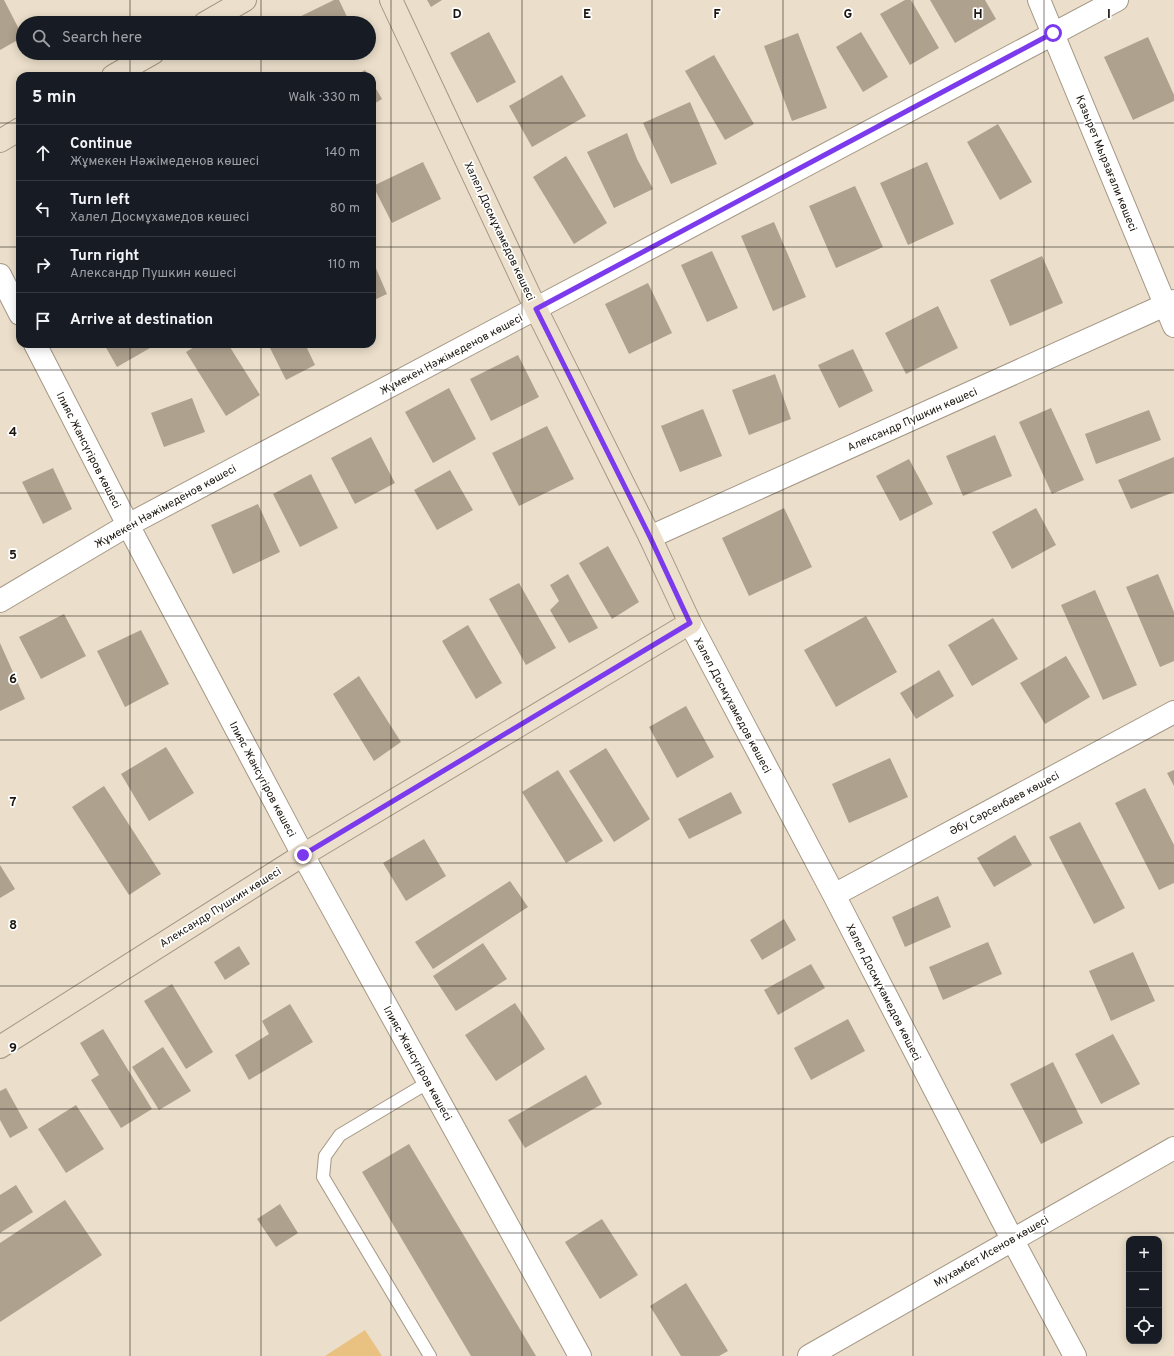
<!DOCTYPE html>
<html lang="en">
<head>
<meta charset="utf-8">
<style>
  :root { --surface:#171b24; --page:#20242c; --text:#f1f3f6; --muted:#9ea1a6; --line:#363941 }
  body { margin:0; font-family:Overpass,sans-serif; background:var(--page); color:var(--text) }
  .controls { position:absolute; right:12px; bottom:12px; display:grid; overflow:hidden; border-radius:8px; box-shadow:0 2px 10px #0003 }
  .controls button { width:36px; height:36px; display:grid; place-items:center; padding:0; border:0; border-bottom:1px solid var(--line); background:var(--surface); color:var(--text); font:20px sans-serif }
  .stop { position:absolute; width:12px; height:12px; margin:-9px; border:3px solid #7c3aed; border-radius:50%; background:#fff }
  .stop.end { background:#7c3aed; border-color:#fff; box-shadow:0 1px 4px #0008 }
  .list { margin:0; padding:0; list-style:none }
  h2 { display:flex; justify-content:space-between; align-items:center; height:52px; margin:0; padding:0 16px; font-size:17px }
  h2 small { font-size:13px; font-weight:400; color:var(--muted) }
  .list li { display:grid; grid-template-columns:26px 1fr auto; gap:12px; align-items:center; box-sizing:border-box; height:56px; padding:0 16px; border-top:1px solid var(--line) }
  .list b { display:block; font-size:15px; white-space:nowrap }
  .list p { margin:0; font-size:13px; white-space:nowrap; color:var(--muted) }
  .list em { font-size:13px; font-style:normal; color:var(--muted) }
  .icon { flex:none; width:22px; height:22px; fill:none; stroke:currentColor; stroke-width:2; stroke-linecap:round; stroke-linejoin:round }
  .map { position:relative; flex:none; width:1174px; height:1356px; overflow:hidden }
  .search { position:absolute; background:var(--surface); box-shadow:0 2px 10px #0003; left:16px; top:16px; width:360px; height:44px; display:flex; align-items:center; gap:10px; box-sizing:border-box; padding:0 14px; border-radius:22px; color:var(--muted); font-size:15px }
  .panel { position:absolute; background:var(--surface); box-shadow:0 2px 10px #0003; left:16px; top:72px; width:360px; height:276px; border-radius:12px }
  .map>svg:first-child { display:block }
  .green { fill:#e9c181 }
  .building { fill:#aea18e }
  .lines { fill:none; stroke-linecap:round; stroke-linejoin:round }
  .lane-casing { stroke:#a49785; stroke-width:14 }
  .street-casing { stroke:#a49785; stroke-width:24 }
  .secondary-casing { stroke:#a49785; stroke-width:24 }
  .lane { stroke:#fff; stroke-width:12 }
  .street { stroke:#fff; stroke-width:22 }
  .secondary { stroke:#ece0cc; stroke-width:22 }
  .route { stroke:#7c3aed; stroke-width:5 }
  .grid { fill:none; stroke:#1a150e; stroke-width:1; stroke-opacity:0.55 }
  .labels { text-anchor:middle; stroke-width:3.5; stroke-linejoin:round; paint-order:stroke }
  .street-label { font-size:11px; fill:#1a150e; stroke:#fff }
  .grid-label { font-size:13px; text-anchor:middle; font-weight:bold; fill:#1a150e; stroke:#fff; stroke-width:3.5; stroke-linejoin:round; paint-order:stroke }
</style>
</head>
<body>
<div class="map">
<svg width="1174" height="1356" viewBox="0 0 1174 1356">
  <rect width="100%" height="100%" fill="#ebdeca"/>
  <!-- green -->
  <path class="green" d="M365,1330l17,26h-57z"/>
  <!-- building -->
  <path class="building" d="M0,0h4l19,37 -23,13z
    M334,0h5l11,23h-63z
    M427,0h15l-11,7z
    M905,0h6l28,48 -29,17 -30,-51z
    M930,0h55l11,19 -41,24z
    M489,32l27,50 -39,21 -27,-50z
    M861,32l27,45 -25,15 -27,-45z
    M798,33l29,75 -35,13 -28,-75z
    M1148,37l26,58v6l-41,19 -29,-63z
    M297,53h17l-14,7z
    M714,55l40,69 -29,16 -40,-69z
    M365,70l4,6h-14z
    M562,75l24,41 -54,31 -23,-41z
    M372,82l10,17 -10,6z
    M690,102l27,62 -46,20 -28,-61z
    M998,124l34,58 -32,18 -33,-58z
    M627,133l10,26 16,30 -39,19 -27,-56z
    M566,156l41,67 -33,21 -41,-67z
    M423,162l18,37 -49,24 -19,-37z
    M927,162l27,62 -46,21 -28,-62z
    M855,186l28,61 -47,21 -27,-62z
    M774,222l32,75 -33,14 -32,-75z
    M712,251l26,57 -31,14 -26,-57z
    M1042,256l21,47 -53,23 -20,-46z
    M372,259l15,35 -15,7z
    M648,283l24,50 -43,21 -24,-50z
    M938,306l20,42 -52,26 -21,-41z
    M104,344h53l-40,23z
    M199,344h29l32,51 -34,21 -40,-64z
    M268,344h37l10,21 -29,15z
    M853,349l20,42 -34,17 -21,-43z
    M518,355l21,42 -48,24 -21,-42z
    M775,374l16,45 -42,16 -17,-45z
    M449,388l27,51 -43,24 -28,-51z
    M192,398l13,34 -41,15 -13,-34z
    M1051,408l33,72 -32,14 -33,-72z
    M703,409l19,47 -42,16 -19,-46z
    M1149,410l12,30 -65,24 -11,-30z
    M547,426l27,53 -55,27 -27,-53z
    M995,435l17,41 -49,20 -17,-40z
    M371,437l24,46 -40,21 -24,-46z
    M1174,457v35l-43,17 -13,-29z
    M909,459l24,45 -33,17 -24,-45z
    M53,468l19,41 -29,15 -21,-42z
    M450,470l23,40 -36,20 -23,-40z
    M311,474l27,54 -38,19 -27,-53z
    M258,504l22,48 -47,22 -22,-49z
    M784,508l28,59 -63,29 -27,-58z
    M1036,508l20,37 -44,24 -20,-37z
    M608,546l31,56 -27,17 -33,-56z
    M568,574l30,54 -29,15 -19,-33 9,-9 -9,-16z
    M1158,574l16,38v49l-14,6 -34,-80z
    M519,583l37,65 -30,17 -37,-66z
    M1095,590l42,95 -34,15 -42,-95z
    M64,614l22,42 -45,23 -22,-42z
    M866,616l31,56 -61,35 -32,-57z
    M993,618l25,41 -46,27 -24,-41z
    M468,625l34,58 -26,16 -34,-58z
    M141,630l28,54 -44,23 -28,-56z
    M0,643l25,56 -25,12z
    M1066,656l24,41 -45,27 -25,-41z
    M939,670l15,26 -38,23 -16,-26z
    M359,676l42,66 -27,19 -41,-67z
    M686,706l28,51 -37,21 -28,-51z
    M166,747l28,46 -45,28 -28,-47z
    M606,748l44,71 -36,23 -45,-71z
    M890,758l18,39 -59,26 -17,-39z
    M558,770l45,71 -37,22 -44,-71z
    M1174,770v16l-7,-13z
    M104,786l57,88 -32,21 -57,-88z
    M1145,788l29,57v38l-15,7 -44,-87z
    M731,792l11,21 -53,26 -11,-20z
    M1080,822l45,86 -31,16 -45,-87z
    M1015,835l17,30 -38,22 -17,-29z
    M424,839l22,37 -40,25 -23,-38z
    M0,865l15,24 -15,9z
    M510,881l18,26 -95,62 -18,-27z
    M938,896l13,31 -46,20 -13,-30z
    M784,919l12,21 -34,20 -12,-20z
    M988,942l14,32 -59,26 -14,-33z
    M483,943l24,36 -51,32 -23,-35z
    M239,946l11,18 -25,16 -11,-18z
    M1133,952l22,49 -44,20 -22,-50z
    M811,964l14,24 -47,27 -14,-25z
    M172,984l41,68 -27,17 -42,-68z
    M515,1003l30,46 -49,32 -31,-46z
    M290,1004l23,38 -64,38 -14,-25 34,-21 -7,-13z
    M848,1019l17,32 -54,29 -17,-32z
    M103,1029l49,80 -31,19 -30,-48 8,-5 -19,-32z
    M1113,1034l27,50 -39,20 -26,-50z
    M163,1047l28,44 -32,19 -27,-43z
    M1053,1062l30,61 -42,21 -31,-60z
    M586,1075l16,29 -77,44 -17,-28z
    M6,1088l22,40 -18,10 -10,-18v-29z
    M76,1105l28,44 -38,24 -28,-44z
    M409,1144l127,212h-65l-109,-184z
    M16,1185l17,27 -33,21v-38z
    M65,1200l37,55 -102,67v-79z
    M280,1204l18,29 -22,14 -19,-28z
    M602,1219l36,56 -38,24 -35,-57z
    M686,1283l42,68 -9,5h-38l-31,-50z"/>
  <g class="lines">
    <!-- lane casing -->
    <g class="lane-casing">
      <path id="lane" d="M429,1082l-89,53 -15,21 -2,21 107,179"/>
    </g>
    <!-- street casing -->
    <g class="street-casing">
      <path id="street" d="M1039,0l135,326
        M0,275l20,39
        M35,344l93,181 175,330 277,501
        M650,537l524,-236
        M0,601l128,-76 989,-525
        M690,623l144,272 178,344 63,117
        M834,895l340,-183
        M809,1356l365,-208"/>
    </g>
    <!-- secondary casing -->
    <g class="secondary-casing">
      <path id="secondary" d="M205,23l40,-23
        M113,76l40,-23
        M0,141l20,-12
        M0,1047l303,-192 387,-232 -40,-86 -114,-228 -145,-309"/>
    </g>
    <!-- lane -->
    <use href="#lane" class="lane"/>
    <!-- street -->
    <use href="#street" class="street"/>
    <!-- secondary -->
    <use href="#secondary" class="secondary"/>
  </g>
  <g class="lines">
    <!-- route -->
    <path class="route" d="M303,855l387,-232 -40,-86 -114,-228 517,-276"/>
  </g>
  <!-- grid -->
  <path class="grid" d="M130,0v23M261,0v23M391,0v1356M522,0v1356M652,0v1356M783,0v1356M913,0v1356M1044,0v1356M130,53v23M261,53v23M0,123h20M372,123h802M0,247h20M372,247h802M130,344v1012M261,344v1012M0,370h1174M0,493h1174M0,616h1174M0,740h1174M0,863h1174M0,986h1174M0,1109h1174M0,1233h1174"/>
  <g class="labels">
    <!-- street labels -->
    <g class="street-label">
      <text transform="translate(1107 163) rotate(68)" y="4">Қазырет Мырзағали көшесі</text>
      <text transform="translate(500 231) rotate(65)" y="4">Халел Досмұхамедов көшесі</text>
      <text transform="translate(451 354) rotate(-28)" y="4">Жұмекен Нәжімеденов көшесі</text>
      <text transform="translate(912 419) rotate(-24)" y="4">Александр Пушкин көшесі</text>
      <text transform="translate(89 450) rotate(63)" y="4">Ілияс Жансүгіров көшесі</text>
      <text transform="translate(165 506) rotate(-29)" y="4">Жұмекен Нәжімеденов көшесі</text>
      <text transform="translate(733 705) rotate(62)" y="4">Халел Досмұхамедов көшесі</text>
      <text transform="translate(263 779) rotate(62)" y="4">Ілияс Жансүгіров көшесі</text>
      <text transform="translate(1004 803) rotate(-28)" y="4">Әбу Сәрсенбаев көшесі</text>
      <text transform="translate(220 907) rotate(-32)" y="4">Александр Пушкин көшесі</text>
      <text transform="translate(884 992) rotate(63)" y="4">Халел Досмұхамедов көшесі</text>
      <text transform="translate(418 1063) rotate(61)" y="4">Ілияс Жансүгіров көшесі</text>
      <text transform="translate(991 1251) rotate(-30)" y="4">Мухамбет Исенов көшесі</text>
    </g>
  </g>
  <g class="grid-label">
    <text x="457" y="18">D</text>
    <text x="587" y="18">E</text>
    <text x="717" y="18">F</text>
    <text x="848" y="18">G</text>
    <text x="978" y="18">H</text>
    <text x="1109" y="18">I</text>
    <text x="13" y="436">4</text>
    <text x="13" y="559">5</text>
    <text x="13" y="683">6</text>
    <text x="13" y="806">7</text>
    <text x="13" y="929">8</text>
    <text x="13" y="1052">9</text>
  </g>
</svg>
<div class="controls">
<button>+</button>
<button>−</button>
<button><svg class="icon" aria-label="locate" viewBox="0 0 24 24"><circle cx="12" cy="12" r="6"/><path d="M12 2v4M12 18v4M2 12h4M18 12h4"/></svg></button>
</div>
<div class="stop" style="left:1053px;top:33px"></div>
<div class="stop end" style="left:303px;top:855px"></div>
<div class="search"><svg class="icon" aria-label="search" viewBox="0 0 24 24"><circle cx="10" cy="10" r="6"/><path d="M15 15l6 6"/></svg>Search here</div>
<section class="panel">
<h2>5 min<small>Walk · 330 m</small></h2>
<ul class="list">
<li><svg class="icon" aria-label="ahead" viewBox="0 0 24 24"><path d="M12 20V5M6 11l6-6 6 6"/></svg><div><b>Continue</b><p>Жұмекен Нәжімеденов көшесі</p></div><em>140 m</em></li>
<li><svg class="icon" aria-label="left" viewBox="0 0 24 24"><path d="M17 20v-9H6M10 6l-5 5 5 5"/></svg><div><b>Turn left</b><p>Халел Досмұхамедов көшесі</p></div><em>80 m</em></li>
<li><svg class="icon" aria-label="right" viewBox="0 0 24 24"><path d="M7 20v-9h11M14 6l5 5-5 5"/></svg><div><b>Turn right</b><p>Александр Пушкин көшесі</p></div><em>110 m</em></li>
<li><svg class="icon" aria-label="arrive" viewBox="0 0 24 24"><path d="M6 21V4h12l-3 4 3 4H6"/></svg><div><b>Arrive at destination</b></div></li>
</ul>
</section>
</div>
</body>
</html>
